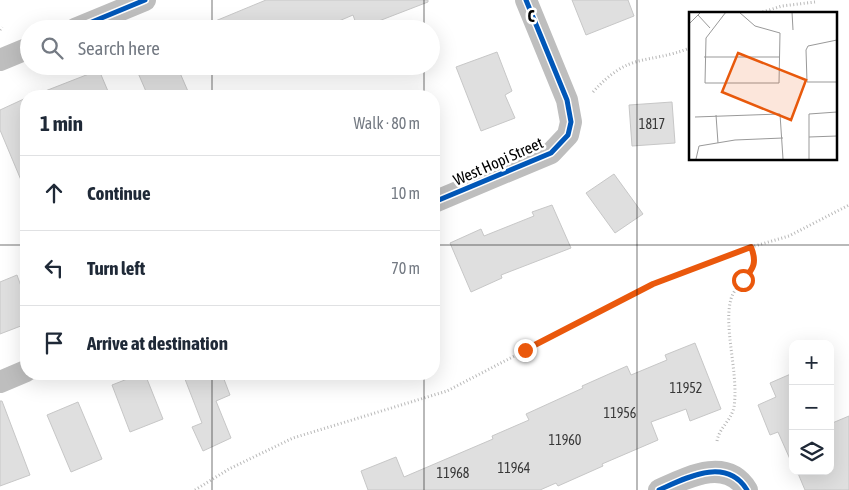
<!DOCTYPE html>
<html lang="en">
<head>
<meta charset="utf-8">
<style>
  :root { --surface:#fff; --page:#f2f2f3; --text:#1f2937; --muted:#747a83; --line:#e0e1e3 }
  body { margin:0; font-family:"Asap Condensed",sans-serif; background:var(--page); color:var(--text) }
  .controls { position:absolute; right:15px; bottom:15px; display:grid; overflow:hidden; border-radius:10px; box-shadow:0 5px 20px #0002 }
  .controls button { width:45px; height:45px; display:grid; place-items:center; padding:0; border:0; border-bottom:1px solid var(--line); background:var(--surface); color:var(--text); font:25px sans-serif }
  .stop { position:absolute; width:15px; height:15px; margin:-11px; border:4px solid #ea580c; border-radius:50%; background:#fff }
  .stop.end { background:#ea580c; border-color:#fff; box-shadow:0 1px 5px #0008 }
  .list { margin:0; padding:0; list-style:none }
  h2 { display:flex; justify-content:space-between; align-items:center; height:65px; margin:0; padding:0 20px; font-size:21px }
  h2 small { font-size:16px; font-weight:400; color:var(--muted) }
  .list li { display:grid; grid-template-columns:32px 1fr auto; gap:15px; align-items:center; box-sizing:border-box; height:75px; padding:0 20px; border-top:1px solid var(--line) }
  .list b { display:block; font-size:19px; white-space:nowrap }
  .list em { font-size:16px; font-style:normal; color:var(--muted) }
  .icon { flex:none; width:28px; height:28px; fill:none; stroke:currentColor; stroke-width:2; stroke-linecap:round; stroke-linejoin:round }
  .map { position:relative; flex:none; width:849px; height:490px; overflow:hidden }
  .search { position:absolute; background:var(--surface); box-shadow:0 5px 20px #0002; left:20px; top:20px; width:420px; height:55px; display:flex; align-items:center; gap:12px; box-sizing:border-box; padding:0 18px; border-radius:28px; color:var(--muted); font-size:19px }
  .panel { position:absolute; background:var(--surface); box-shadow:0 5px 20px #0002; left:20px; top:90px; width:420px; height:290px; border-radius:20px }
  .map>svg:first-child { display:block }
  .building { fill:#dfdfdf; stroke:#c7c7c7 }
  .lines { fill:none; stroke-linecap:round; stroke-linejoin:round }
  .path { stroke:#b9b9b9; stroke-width:3; stroke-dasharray:1 2.5; stroke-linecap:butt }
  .minor { stroke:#bebebe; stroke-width:22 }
  .cycleway-casing { stroke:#fff; stroke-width:8 }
  .cycleway { stroke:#0057b8; stroke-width:5 }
  .route { stroke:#ea580c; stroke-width:6 }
  .grid { fill:none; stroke:#000; stroke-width:1; stroke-opacity:0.55 }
  .labels { text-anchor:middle; stroke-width:5; stroke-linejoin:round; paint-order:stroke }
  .number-label { font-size:14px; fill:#383838 }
  .street-label { font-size:16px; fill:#000; stroke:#fff }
  .inset-road { fill:none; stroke:#999; stroke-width:1 }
  .view { fill:#e8590c; fill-opacity:0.15; stroke:#e8590c; stroke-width:2.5 }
  .inset-edge { fill:none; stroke:#000; stroke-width:2.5 }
  .grid-label { font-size:16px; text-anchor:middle; font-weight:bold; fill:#000; stroke:#fff; stroke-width:5; stroke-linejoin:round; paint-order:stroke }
</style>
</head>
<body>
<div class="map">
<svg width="849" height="490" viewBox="0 0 849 490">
  <rect width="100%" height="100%" fill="#fff"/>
  <!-- building -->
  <path class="building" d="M266,0h162v2l-70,27 -5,-14 -33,14h-124z
    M572,0h56l6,16 -48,19z
    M497,52l15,39 -7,4 10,23 -34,13 -25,-64z
    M135,66h42l13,30h-42z
    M99,70l11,26h-74l-1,-1z
    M26,98v94l-26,-62v-20z
    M672,102l3,41 -43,3 -3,-41z
    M614,174l29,40 -28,19 -29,-40z
    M552,205l19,43 -70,27 1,3 -31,14 -21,-49 31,-14 3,7 50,-20 -2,-4z
    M17,275l9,25v24l-26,10v-52z
    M695,343l26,66 -31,12 -4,-12 -35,13 7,18 -56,24 1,2 -45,20 -2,-3 -16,7h-172l-7,-19 35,-14 8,20 89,-38 -1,-3 37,-16 -3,-6 57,-26 -1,-2 45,-20 4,9 36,-15 -2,-5z
    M793,373v93l-15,-34 -8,3 -12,-30 18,-8 -6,-14z
    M140,374h5l18,45 -33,13 -18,-47z
    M183,374h39l8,21 -14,6 15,37 -28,13 -11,-24 10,-4z
    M0,401h2l28,74 -30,11z
    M78,402l24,57 -31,13 -24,-57z
    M849,416v74h-44l-8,-19h33v-47z"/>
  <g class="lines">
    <!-- path -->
    <path class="path" d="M756,14l26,-8 33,-4
      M0,30l2,-3
      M593,92c37,-41 53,-27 97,-44
      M717,441c2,-13 14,-20 17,-34 5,-33 -11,-80 -3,-108 4,-14 18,-21 24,-34l-4,-18
      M195,490l34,-21 64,-31 154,-47 206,-107 88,-34 48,-14 60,-31"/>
    <!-- minor -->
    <path class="minor" d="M75,29l70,-29
      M0,60l29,-12
      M434,202l117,-49 17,-18 3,-13 -4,-22 -41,-100
      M0,382l26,-11
      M659,490c27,-12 67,-34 88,0"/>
    <!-- cycleway casing -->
    <g class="cycleway-casing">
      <path id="cycleway" d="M75,29l70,-29
        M434,202l117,-49 17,-18 3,-13 -4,-22 -41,-100
        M659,490c27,-12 67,-34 88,0"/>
    </g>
    <!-- cycleway -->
    <use href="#cycleway" class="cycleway"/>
  </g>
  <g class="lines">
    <!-- route -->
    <path class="route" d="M525,350l128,-66 98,-37c6,15 3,22 -8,33"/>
  </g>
  <!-- grid -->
  <path class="grid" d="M212,0v29M424,0v29M637,0v490M212,66v30M424,66v30M0,245h26M434,245h415M212,374v116M424,374v116"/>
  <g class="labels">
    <!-- number labels -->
    <g class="number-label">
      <text x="652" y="129">1817</text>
      <text x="686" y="393">11952</text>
      <text x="620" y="418">11956</text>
      <text x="565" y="445">11960</text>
      <text x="514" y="473">11964</text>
      <text x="453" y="478">11968</text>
    </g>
    <!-- street labels -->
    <g class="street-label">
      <text transform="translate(498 161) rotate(-24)" y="6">West Hopi Street</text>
    </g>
  </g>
  <!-- overview -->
  <g transform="translate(689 12)">
    <rect width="148" height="148" fill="#fff"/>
    <path class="inset-road" d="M37,0l-20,26 -1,45h74l1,-50 -25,-7 -16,-14M103,0l1,18M9,3l12,13M0,12l12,-12M148,28l-29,6 -2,4 1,32h30M15,45h76M27,103l2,28M6,105l85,-3 3,45M120,125l28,-1M7,147l3,-13 36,-6 48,-2M120,147v-45l28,-2"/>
    <path class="view" d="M49,41l68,27 -15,40 -69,-28z"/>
    <rect width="148" height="148" class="inset-edge"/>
  </g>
  <g class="grid-label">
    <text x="531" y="22">C</text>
  </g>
</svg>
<div class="controls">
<button>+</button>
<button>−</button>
<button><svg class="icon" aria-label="layers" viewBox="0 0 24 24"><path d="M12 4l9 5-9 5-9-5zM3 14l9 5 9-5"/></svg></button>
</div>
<div class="stop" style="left:743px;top:280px"></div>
<div class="stop end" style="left:525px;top:350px"></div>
<div class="search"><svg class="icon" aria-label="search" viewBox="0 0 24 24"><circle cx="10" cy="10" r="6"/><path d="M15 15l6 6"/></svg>Search here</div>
<section class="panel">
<h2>1 min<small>Walk · 80 m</small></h2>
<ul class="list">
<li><svg class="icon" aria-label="ahead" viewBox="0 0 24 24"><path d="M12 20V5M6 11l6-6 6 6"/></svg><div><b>Continue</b></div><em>10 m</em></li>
<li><svg class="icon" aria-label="left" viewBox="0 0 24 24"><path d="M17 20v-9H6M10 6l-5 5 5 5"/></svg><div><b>Turn left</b></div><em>70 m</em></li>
<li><svg class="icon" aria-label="arrive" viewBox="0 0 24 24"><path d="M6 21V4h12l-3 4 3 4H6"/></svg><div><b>Arrive at destination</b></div></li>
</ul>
</section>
</div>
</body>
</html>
